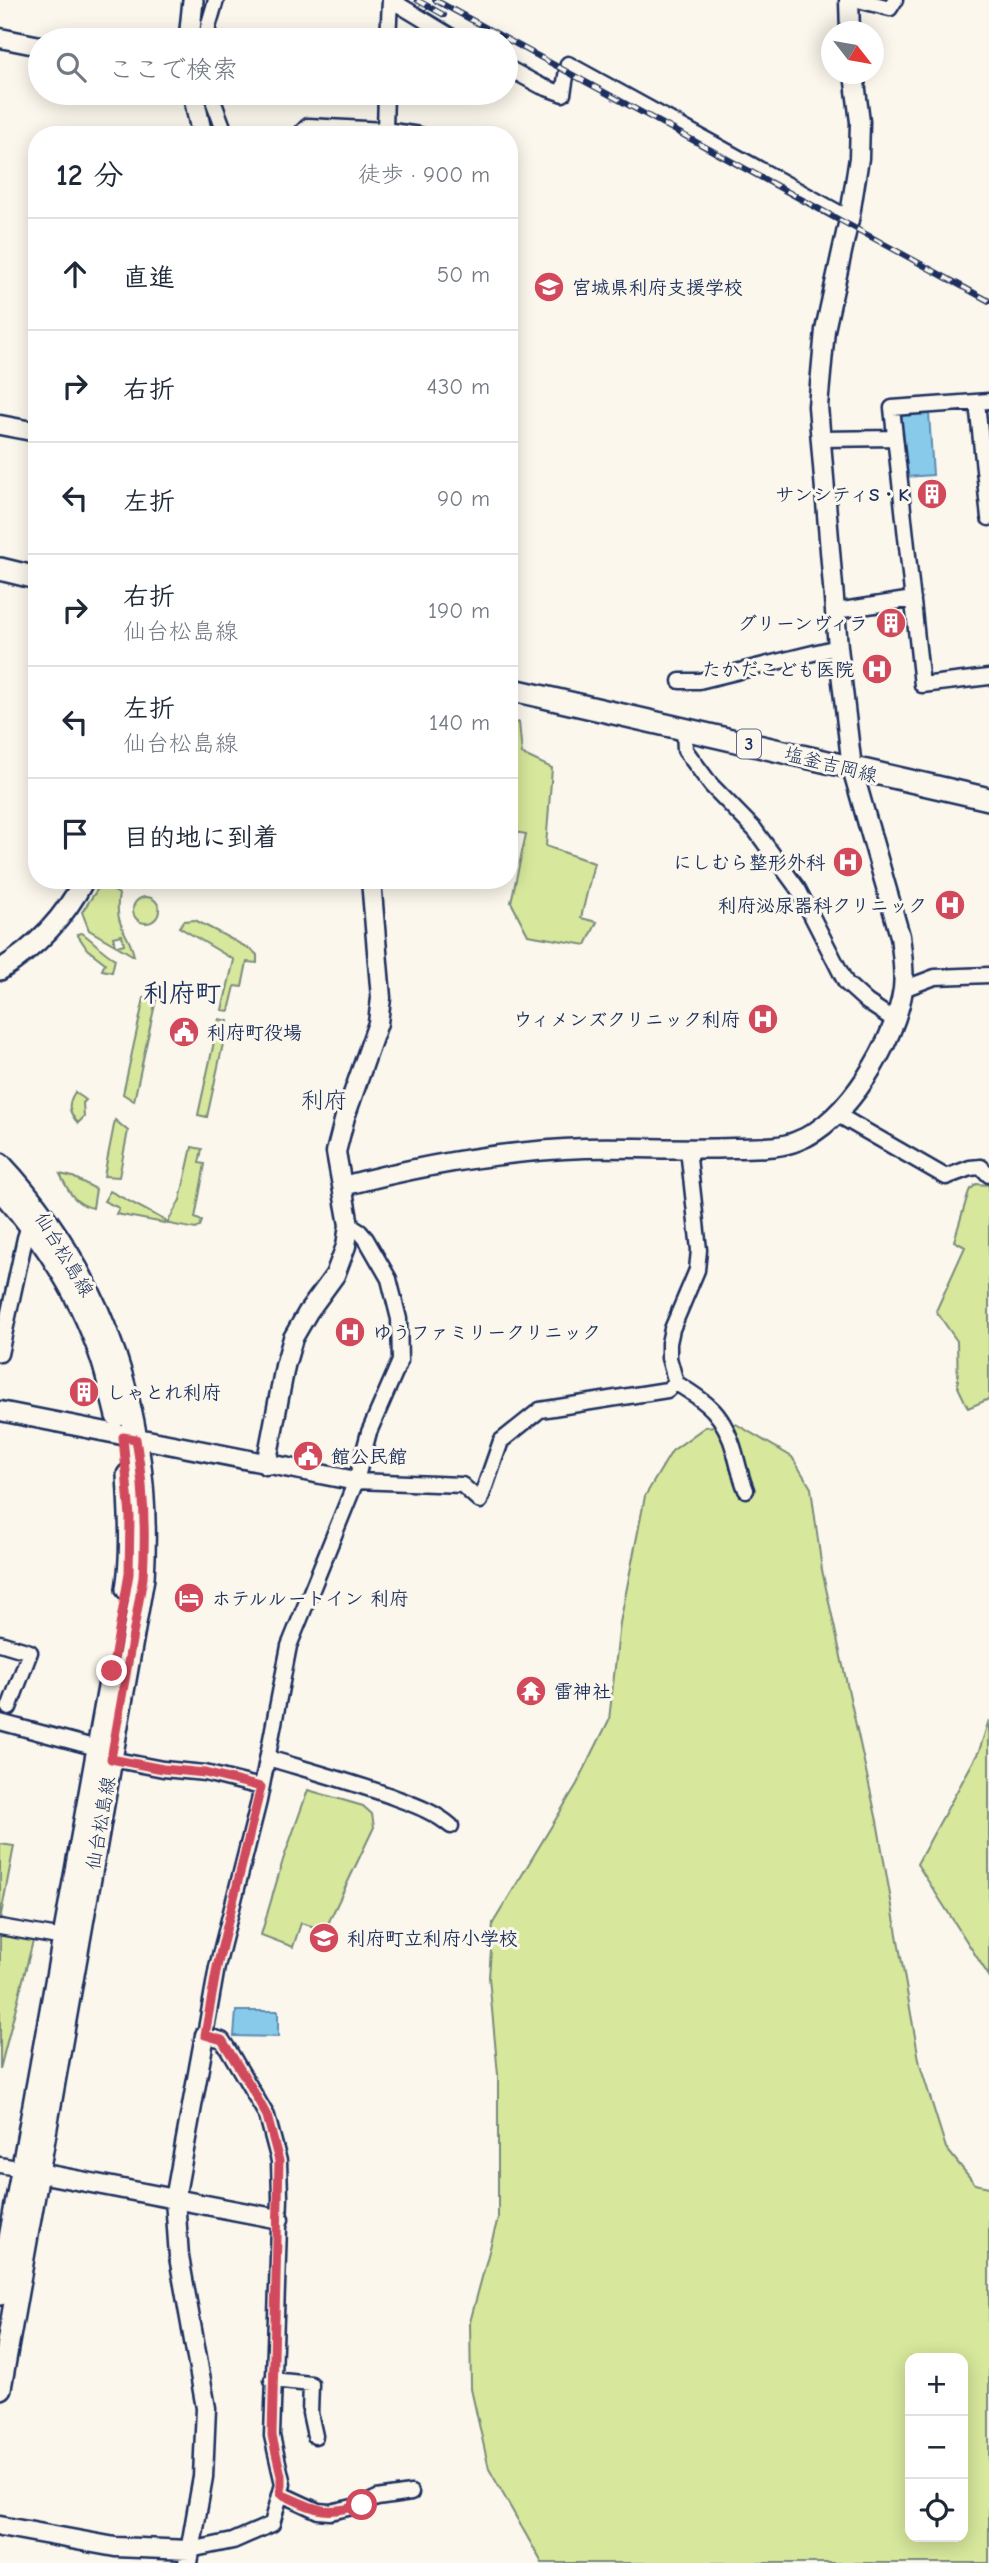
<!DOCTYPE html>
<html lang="ja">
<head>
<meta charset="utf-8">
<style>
  :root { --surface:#fff; --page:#f6f6f7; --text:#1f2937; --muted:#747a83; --line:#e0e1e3 }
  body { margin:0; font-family:"Comic Neue","Klee One",sans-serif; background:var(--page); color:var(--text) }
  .controls { position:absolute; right:21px; bottom:21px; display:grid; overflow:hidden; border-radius:14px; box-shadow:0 4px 18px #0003 }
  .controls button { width:63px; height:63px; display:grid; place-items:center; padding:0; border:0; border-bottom:2px solid var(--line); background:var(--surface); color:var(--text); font:35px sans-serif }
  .compass { position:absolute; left:821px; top:21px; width:63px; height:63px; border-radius:50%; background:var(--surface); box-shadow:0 4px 18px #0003; rotate:121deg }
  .stop { position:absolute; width:21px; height:21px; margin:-16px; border:5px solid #d1495b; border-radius:50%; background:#fff }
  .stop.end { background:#d1495b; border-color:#fff; box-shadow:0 2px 7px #0008 }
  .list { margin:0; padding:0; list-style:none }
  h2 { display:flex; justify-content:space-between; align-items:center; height:91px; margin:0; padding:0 28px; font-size:30px }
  h2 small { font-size:23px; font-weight:400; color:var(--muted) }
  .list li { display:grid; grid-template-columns:46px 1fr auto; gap:21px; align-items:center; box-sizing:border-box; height:112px; padding:0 28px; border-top:2px solid var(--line) }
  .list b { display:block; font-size:26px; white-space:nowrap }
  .list p { margin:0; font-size:23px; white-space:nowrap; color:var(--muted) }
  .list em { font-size:23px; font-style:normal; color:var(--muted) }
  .icon { flex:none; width:38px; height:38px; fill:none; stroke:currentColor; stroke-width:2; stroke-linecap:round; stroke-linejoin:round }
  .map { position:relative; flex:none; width:989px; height:2563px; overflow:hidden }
  .search { position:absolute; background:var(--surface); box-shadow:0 4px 18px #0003; left:28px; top:28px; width:490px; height:77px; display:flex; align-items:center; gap:18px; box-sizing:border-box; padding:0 24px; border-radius:38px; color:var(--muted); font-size:26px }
  .panel { position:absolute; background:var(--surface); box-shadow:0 4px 18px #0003; left:28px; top:126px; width:490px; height:763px; border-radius:28px }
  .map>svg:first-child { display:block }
  .green { fill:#d7e79b; stroke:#798b7c; stroke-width:2; fill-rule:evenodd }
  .water { fill:#88cae9; stroke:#5c8cb1; stroke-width:2 }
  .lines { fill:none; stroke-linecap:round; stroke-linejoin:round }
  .minor-casing { stroke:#1b2f5e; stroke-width:19 }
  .tertiary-casing { stroke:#1b2f5e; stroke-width:23 }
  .secondary-casing { stroke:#1b2f5e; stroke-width:24 }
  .primary-casing { stroke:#1b2f5e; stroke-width:26 }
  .minor { stroke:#fbf7ec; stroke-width:14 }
  .tertiary { stroke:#fbf7ec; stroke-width:18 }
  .secondary { stroke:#fbf7ec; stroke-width:19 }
  .primary { stroke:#fbf7ec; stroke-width:21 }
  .rail-casing { stroke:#1b2f5e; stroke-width:6 }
  .rail { stroke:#fbf7ec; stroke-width:3.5; stroke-dasharray:10; stroke-linecap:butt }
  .route { stroke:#d1495b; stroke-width:9 }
  .labels { text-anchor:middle; stroke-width:6; stroke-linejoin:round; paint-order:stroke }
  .shield { fill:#fbf7ec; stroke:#5e6b89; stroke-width:2 }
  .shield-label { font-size:18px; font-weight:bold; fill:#1b2f5e }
  .poi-label { font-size:19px; font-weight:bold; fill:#1b2f5e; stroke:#fbf7ec; text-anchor:start }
  .street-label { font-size:19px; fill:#1b2f5e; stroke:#fbf7ec }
  .quarter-label { font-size:23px; fill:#1b2f5e; stroke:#fbf7ec }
  .district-label { font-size:26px; font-weight:bold; fill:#1b2f5e; stroke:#fbf7ec }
</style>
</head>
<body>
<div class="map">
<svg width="989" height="2563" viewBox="0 0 989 2563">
  <rect width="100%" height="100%" fill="#fbf7ec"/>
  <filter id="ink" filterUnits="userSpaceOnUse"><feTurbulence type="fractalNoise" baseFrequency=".0143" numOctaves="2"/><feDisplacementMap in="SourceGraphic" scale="14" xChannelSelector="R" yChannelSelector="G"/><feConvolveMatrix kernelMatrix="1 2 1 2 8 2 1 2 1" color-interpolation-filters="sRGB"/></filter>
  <g filter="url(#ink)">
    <!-- green -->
    <path class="green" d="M519,722l3,32 30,14 -6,78 48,17 -13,55 16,4 -11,23 -58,-10 -17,-33 15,-68 -17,-3v-106z
      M101,884l18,10c-6,33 11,39 15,62l-17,-10 7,-2 -2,-9 -9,2 2,8 -26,-15 -7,-18z
      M133 910a13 13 0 1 1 26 0a13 13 0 1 1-26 0Z
      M195,920l57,30 5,5v8l-10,-1 -5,25 -7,-1 -6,25 -7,-1 12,-50 -55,-33 5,-6z
      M82,933c12,8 20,19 33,26l-3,13 -10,-2 3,-7 -18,-14 -10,-15z
      M152,993l5,2 -23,106 -11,-7 21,-96 8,-2z
      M219,1019l9,2 -21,96 -9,-2z
      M75,1092l11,8 -3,3 1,14 -6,6c-10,-11 -11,-19 -3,-31z
      M115,1120l13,11 -9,46 -15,-1z
      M192,1147l10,2 -3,14 6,1 -10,54 7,3 -2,5 -4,3 -80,-15 3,-6 -15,-7 6,-10 58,31 12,-22z
      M60,1174l13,3 23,12 -3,19c-19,-3 -25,-18 -33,-34z
      M976,1184l13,1v214l-21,9 -10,-21 -1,-46 -21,-30 29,-64 -11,-6 15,-50z
      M736,1424l56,33 19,31 11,82 55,251 43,244 26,83 29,36 14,3v376h-447l-53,-94 -18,-80 -1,-67 28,-104v-143l-9,-98 4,-54 84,-139 32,-64 11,-97 25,-127 27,-45 33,-24zM910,2358h53v179h-53z
      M989,1720v256l-72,-112 62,-113z
      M308,1790l55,16 9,8 2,13 -49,103 -24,-7 -8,24 -32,-12 22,-75z
      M0,1844l14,2 -14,74z
      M0,1931l34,6 -34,132z"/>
    <!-- water -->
    <path class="water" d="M929,413l4,62 -28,2 -1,-28 -4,-2 -4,-28 5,-5z
      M236,2011h42v26l-44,-1z"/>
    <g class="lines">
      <!-- minor casing -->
      <g class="minor-casing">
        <path id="minor" d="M391,0l66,40
          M858,0l32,8 5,-8
          M208,40v-13l8,-27
          M388,40l2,-40
          M506,67l35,19 22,8 5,-30 271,149 11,2
          M213,93l1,10 12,32
          M386,93l-1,37 35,5
          M299,135l9,-9 77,4
          M989,401l-97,7 30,277 67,-8
          M977,402l12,116
          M821,439l74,-1
          M836,611l77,-12
          M680,681h19l139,-34
          M684,729l1,21 26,35 44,45 43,59 48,94 21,19 27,18
          M903,989l32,-12 54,-2
          M838,1115l108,62 24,-9 11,-1 8,8
          M688,1149l11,101 -2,20 -25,59 -3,14v15l7,25c33,20 48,31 59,70 3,12 6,25 11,37
          M0,1354l25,-116 5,-15
          M356,1481l106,4 18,16 21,-60 39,-31 127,-20 9,-7
          M0,1643l30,9 -21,56
          M0,1722l97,26
          M268,1758c40,12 80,23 120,37 23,9 44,15 63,31
          M111,1759l52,10 42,4 56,14
          M0,1927l64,11
          M0,2165l22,4
          M272,2380l39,4 -1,29 5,23
          M281,2494l37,17 12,1 32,-7 15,-7 34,-5
          M190,2550l43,-9 39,-17 11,-40 -11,-48 8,-239 -1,-36 -12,-45 -39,-67 -6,-9 -17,-5 12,-68 42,-166 30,-155 67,-165 13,-49 31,-71 -1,-42 -10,-40 -23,-40 -6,-7 -11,-7"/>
      </g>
      <!-- tertiary casing -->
      <g class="tertiary-casing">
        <path id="tertiary" d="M849,0l1,32
          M0,38l40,8
          M0,425l37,7
          M343,1186c79,-21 160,-35 242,-38 49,-1 99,2 149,0 21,-1 44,1 63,-7 50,-18 99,-101 106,-152 2,-17 -1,-36 -3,-53l-48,-168 -14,-121 -20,-241 7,-76 25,-115 9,-57 1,-36 -6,-48
          M0,1411l356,70
          M266,1465l19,-99 8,-28 15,-26 27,-37 11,-29 3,-21 -13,-73 9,-35 33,-94 3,-25 -10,-118
          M24,2170l255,49
          M0,2526l115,21 75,3
          M188,2563l15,-86 3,-69 -27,-151 -4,-58 30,-164"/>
      </g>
      <!-- secondary casing -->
      <g class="secondary-casing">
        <path id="secondary" d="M189,40l4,-40
          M193,93l9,42
          M0,970c35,-22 65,-53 84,-90"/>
      </g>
      <!-- primary casing -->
      <g class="primary-casing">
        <path id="primary" d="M0,569l37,9
          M509,689l480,110
          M0,1164c106,113 153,260 143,414l-143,810
          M0,1189c44,49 81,106 102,170 6,18 10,38 15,57
          M127,1589c6,-37 3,-76 1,-114
          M0,2294l111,-618"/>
      </g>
      <!-- minor -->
      <use href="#minor" class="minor"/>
      <!-- tertiary -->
      <use href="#tertiary" class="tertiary"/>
      <!-- secondary -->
      <use href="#secondary" class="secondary"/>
      <!-- primary -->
      <use href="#primary" class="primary"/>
      <!-- rail casing -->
      <g class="rail-casing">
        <path id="rail" d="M417,0l27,15
          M435,0l554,301"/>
      </g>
      <!-- rail -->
      <use href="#rail" class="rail"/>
    </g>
  </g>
  <g class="lines" filter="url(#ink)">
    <!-- route -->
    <path class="route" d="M112,1671l17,-97 1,-57 -7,-80 13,2c8,46 10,91 7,139l-32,181 52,10 42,4 56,14 -44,180 -12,68 17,5 28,45 17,31 12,45 -7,275 9,39v19c35,16 42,22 81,11"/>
  </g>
  <!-- icons -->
  <defs>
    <g id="school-disc" transform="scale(1.575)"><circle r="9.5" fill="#d1495b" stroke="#fbf7ec"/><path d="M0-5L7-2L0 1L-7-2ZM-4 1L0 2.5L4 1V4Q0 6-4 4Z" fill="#fff"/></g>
    <g id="building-disc" transform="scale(1.575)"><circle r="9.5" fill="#d1495b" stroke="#fbf7ec"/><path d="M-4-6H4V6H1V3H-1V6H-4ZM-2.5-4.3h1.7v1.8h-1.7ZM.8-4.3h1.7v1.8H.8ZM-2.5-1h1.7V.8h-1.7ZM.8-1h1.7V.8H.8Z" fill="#fff"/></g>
    <g id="hospital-disc" transform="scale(1.575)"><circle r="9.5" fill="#d1495b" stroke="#fbf7ec"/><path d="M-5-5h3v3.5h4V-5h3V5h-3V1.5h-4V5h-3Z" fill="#fff"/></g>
    <g id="civic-disc" transform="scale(1.575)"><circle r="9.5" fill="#d1495b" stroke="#fbf7ec"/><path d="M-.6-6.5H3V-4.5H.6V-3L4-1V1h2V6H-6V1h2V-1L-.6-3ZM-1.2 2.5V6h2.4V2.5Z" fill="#fff"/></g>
    <g id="hotel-disc" transform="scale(1.575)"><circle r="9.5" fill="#d1495b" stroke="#fbf7ec"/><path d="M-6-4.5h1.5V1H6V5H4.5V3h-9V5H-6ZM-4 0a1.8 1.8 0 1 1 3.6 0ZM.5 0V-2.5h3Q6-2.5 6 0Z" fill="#fff"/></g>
    <g id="temple-disc" transform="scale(1.575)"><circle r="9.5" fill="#d1495b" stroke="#fbf7ec"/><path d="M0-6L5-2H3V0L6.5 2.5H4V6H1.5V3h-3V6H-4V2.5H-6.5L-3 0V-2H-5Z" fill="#fff"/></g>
  </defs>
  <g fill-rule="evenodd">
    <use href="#school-disc" x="549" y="287"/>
    <use href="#building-disc" x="932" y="494"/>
    <use href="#building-disc" x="891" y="623"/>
    <use href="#hospital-disc" x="877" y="669"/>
    <use href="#hospital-disc" x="848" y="862"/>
    <use href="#hospital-disc" x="950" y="905"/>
    <use href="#hospital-disc" x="763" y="1019"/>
    <use href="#civic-disc" x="184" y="1032"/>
    <use href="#hospital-disc" x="350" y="1332"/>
    <use href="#building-disc" x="84" y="1392"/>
    <use href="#civic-disc" x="308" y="1456"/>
    <use href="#hotel-disc" x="189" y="1598"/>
    <use href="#temple-disc" x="531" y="1691"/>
    <use href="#school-disc" x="324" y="1938"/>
  </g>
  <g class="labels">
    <!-- shield labels -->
    <rect class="shield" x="737" y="729.5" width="24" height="29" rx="5"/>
    <g class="shield-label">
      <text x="749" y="750">3</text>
    </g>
    <!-- poi labels -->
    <g class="poi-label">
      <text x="572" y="294">宮城県利府支援学校</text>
      <text x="909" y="501" text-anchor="end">サンシティS・K</text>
      <text x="868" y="630" text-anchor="end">グリーンヴィラ</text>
      <text x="854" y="676" text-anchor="end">たかだこども医院</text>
      <text x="825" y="869" text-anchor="end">にしむら整形外科</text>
      <text x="927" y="912" text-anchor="end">利府泌尿器科クリニック</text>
      <text x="740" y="1026" text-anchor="end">ウィメンズクリニック利府</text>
      <text x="207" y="1039">利府町役場</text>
      <text x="373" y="1339">ゆうファミリークリニック</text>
      <text x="107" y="1399">しゃとれ利府</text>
      <text x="331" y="1463">館公民館</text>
      <text x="212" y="1605">ホテルルートイン 利府</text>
      <text x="554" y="1698">雷神社</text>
      <text x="347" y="1945">利府町立利府小学校</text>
    </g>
    <!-- street labels -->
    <g class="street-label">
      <text transform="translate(831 764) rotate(14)" y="7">塩釜吉岡線</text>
      <text transform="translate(65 1254) rotate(59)" y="7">仙台松島線</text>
      <text transform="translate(100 1823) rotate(-80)" y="7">仙台松島線</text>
    </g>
    <!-- quarter labels -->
    <g class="quarter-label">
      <text x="324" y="1108">利府</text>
    </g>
    <!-- district labels -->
    <g class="district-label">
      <text x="182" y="1002">利府町</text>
    </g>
  </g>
</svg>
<div class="controls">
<button>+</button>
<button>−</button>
<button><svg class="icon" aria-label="locate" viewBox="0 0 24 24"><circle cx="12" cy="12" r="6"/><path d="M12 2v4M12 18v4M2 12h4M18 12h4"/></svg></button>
</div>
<svg class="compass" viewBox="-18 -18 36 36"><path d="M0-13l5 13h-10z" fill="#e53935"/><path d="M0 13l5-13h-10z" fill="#747a83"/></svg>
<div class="stop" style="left:362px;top:2505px"></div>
<div class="stop end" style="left:112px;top:1671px"></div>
<div class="search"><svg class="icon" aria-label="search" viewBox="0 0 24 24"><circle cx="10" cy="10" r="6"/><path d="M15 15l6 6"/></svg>ここで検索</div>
<section class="panel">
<h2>12 分<small>徒歩 · 900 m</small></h2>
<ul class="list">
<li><svg class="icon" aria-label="ahead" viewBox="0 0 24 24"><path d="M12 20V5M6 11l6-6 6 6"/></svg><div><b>直進</b></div><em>50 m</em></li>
<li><svg class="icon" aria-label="right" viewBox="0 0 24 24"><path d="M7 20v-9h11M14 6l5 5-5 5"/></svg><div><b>右折</b></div><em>430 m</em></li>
<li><svg class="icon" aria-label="left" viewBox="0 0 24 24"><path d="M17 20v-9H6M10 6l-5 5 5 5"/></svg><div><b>左折</b></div><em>90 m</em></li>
<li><svg class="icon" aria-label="right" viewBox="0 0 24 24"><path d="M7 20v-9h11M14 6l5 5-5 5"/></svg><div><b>右折</b><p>仙台松島線</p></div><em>190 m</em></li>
<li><svg class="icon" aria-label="left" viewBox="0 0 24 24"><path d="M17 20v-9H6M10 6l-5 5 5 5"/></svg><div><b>左折</b><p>仙台松島線</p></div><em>140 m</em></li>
<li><svg class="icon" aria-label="arrive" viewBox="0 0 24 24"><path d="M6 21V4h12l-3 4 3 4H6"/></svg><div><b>目的地に到着</b></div></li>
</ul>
</section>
</div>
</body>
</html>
